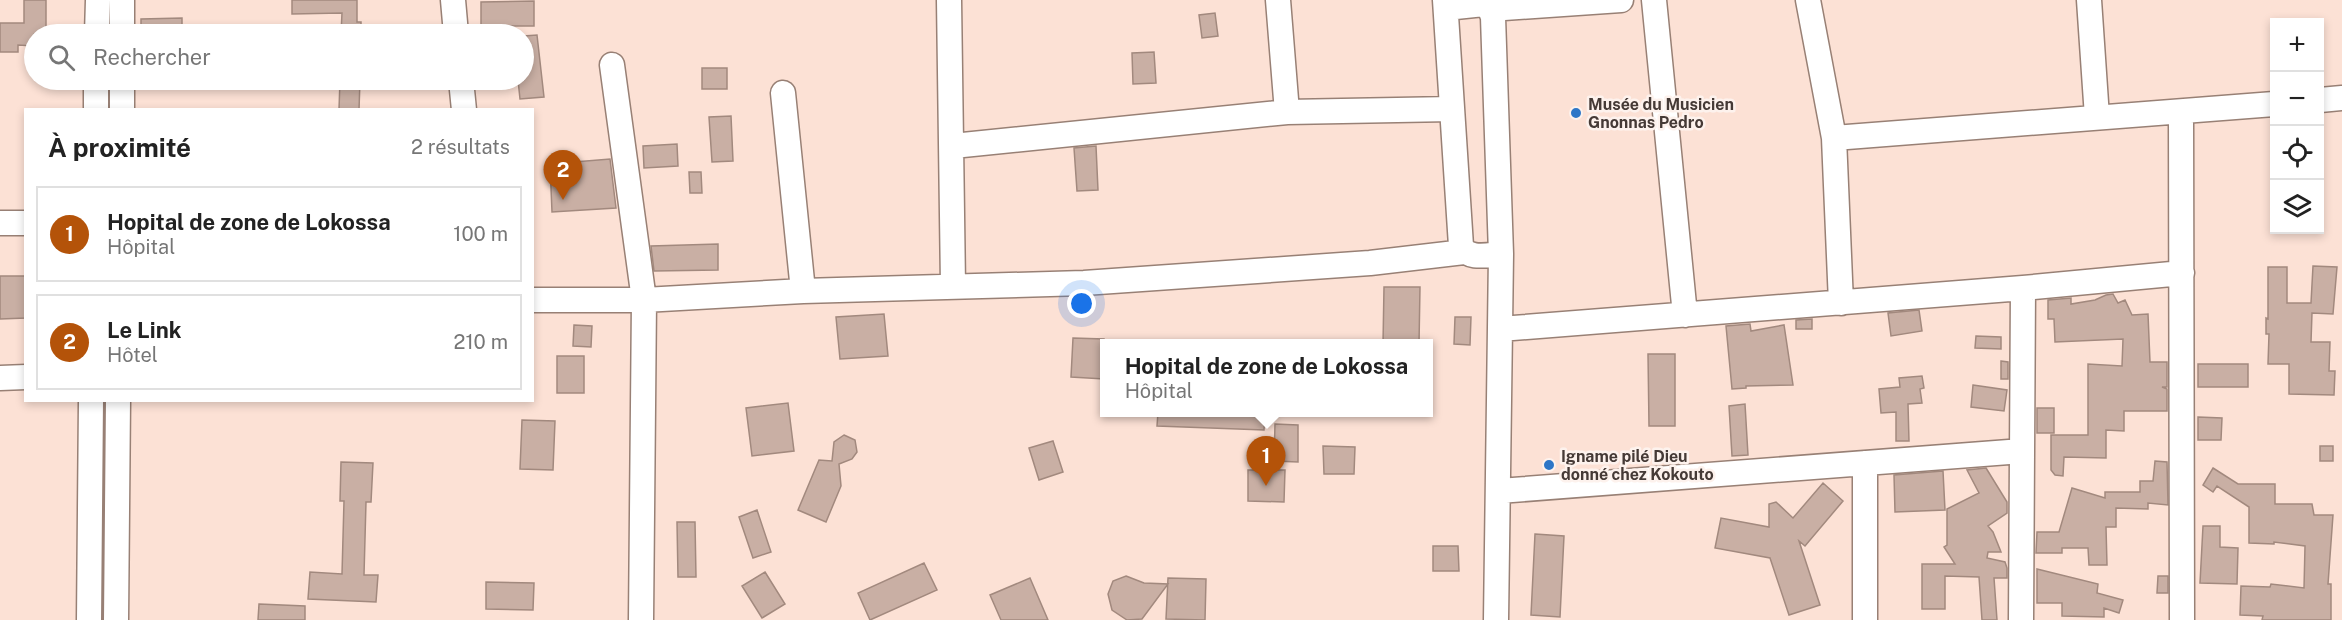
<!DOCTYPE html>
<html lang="fr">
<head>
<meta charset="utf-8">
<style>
  :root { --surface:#fff; --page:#f6f6f6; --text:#222; --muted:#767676; --line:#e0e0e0; --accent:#b45309 }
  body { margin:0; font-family:"Public Sans",sans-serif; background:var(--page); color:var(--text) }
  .controls { position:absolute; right:18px; top:18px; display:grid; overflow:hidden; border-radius:0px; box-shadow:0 3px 9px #0003 }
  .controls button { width:54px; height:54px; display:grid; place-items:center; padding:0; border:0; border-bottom:2px solid var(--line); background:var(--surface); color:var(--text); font:30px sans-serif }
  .you { position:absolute; left:1082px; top:304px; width:21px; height:21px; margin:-15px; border:4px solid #fff; border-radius:50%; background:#1a73e8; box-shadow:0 0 0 9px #1a73e833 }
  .badge { display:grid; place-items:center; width:39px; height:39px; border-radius:50%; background:var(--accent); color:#fff; font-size:20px; font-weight:700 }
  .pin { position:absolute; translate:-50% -50px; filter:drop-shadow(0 2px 3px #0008) }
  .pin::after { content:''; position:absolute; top:32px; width:21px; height:18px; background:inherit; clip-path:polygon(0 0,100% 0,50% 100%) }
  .popup { position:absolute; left:1100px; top:339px; width:333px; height:78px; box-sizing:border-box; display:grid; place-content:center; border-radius:0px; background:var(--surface); filter:drop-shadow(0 2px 4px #0005); font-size:20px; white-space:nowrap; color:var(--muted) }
  .popup b { font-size:22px; color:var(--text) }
  .popup::after { content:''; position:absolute; left:50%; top:100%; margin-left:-12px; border:12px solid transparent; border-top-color:var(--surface) }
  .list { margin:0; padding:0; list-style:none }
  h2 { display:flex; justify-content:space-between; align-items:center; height:78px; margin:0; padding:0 24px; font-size:26px }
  h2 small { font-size:20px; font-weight:400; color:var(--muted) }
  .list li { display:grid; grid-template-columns:39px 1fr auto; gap:18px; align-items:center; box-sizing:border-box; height:96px; margin:0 12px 12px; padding:0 12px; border:2px solid var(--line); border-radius:0px }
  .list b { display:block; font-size:22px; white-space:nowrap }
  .list p { margin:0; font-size:20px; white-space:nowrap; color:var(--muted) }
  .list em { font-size:20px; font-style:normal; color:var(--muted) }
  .icon { flex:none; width:33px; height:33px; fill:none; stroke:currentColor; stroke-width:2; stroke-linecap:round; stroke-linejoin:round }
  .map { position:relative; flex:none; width:2342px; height:620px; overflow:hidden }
  .search { position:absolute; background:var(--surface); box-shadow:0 3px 9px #0003; left:24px; top:24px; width:510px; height:66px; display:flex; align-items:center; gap:15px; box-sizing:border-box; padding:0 21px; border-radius:33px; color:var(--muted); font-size:22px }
  .panel { position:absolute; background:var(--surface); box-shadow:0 3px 9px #0003; left:24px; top:108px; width:510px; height:294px; border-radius:0px }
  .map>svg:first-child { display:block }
  .building { fill:#c9afa4; stroke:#a2897e; stroke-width:1.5 }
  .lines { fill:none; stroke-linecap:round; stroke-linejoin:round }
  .minor-casing { stroke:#988075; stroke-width:27 }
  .minor { stroke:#fff; stroke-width:24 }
  .poi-dot { fill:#2d76c7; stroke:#fdf2ed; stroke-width:2 }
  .labels { text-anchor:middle; stroke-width:5; stroke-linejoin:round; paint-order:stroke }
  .poi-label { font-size:16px; font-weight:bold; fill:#453a36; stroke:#fdf2ed; text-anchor:start }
</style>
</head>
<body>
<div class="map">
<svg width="2342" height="620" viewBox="0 0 2342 620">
  <rect width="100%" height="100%" fill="#fce1d5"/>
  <!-- building -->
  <path class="building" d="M24,0h22v34h-12v12l-16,-1v7h-18v-29h24z
    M292,0h65v22h4v12h-20l1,-21 -50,1z
    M534,1v25h-53v-24z
    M1215,13l3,23 -16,2 -3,-23z
    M182,18v13l-41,1v-13z
    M537,35l7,62 -24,2 -2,-19h6v-44z
    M1154,52l2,31 -23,1 -1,-31z
    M702,68h25v21h-25z
    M340,80h20l-1,30h-20z
    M731,116l2,45 -21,1 -3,-45z
    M677,144l1,22 -34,2 -1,-22z
    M1096,146l2,44 -21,1 -3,-43z
    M610,159l6,49 -64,4 -2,-48z
    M689,172h12l1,21h-12z
    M718,244v26l-64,1 -3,-25z
    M2313,266l24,1 -4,47 -21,-1 -1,29h19l-1,29h6l-1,24 -45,-1v-30h-21l1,-30h-3v-16l2,1v-52h19v36h24z
    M0,276h26v42l-26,1z
    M1384,287h36l-1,57h-36z
    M2113,294l5,9 7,-3 7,15 16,-1 2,48h17v25h-5l5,2v22h-43v20l-18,-1v28l-42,-1 -1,19 -8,-1 -4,-5v-35h37v-71l34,2 1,-27 -68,3 -1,-23h-6v-19l23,-2v6l24,-4 11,-5z
    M1919,310l3,21 -31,5 -3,-23z
    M884,314l4,42 -48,3 -4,-42z
    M1455,317h16l-1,28 -16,-1z
    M1812,319v10h-16v-9z
    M1750,324l1,7 33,-6 9,60 -47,1v2l-14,1 -6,-63z
    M574,325l18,1 -1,21 -18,-1z
    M1976,336l25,1v12l-26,-1z
    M1073,338l31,1v40l-33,-2z
    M1648,354h27v72h-26z
    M557,356h27v37h-27z
    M2001,361l7,1v17h-7z
    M2198,364h50v23h-50z
    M1922,376l2,12 -4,1 2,14 -14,1 1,37h-13v-29l-15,1 -2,-24 21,-2 -1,-9z
    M1973,385l34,5 -3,21 -33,-4z
    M788,403l6,48 -42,5 -6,-48z
    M1745,404l3,51 -16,1 -3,-50z
    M2037,408h17v25h-17z
    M1158,412h107l-1,18 -107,-4z
    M2198,417l24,1 -1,22h-23z
    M522,420l33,1 -2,49 -33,-1z
    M1275,424l23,1v37l-24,-1z
    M844,435l11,5 2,12 -5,7 -13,5 2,22 -15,36 -28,-12 21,-50 13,1 2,-19z
    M1053,441l10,31 -24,8 -10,-32z
    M1323,446l32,1 -1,27h-30z
    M2320,446h13v15h-13z
    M2155,461l12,1 1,43 -20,-2v6l-32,-1v19h-10l1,38h-18l-1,-17h-26v5h-26l1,-21h22l13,-44 33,10v-6h35v-11h13z
    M341,462l32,1 -2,39h-5l-2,73h14l-2,27 -68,-3 2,-27 32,2 2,-73h-4z
    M1986,468l21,34v11l-19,13 5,6 8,20h-13l-1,6 18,4 2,6v10h-13l3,42h-15l-3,-43 -34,-1v33h-23v-45h33l-11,-17 3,-2v-36l32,-16 -12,-23z
    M2213,468l25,16h37v20h37l2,11h19l-5,69h3v36h-69l1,-4 -23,-1 1,-29 29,1 1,-3 33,4 1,-42 -31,-4v2l-25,-1v-36l-32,-21 -4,6 -10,-7z
    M1248,470h37l-1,32 -36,-1z
    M1943,471l2,39 -50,2 -1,-37z
    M1823,483l20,18 -38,45 -6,-5 21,64 -31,10 -19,-57 -55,-10 6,-30 48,9v-23l7,-2 17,16z
    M757,510l14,42 -18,6 -14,-41z
    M677,522h18l1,55h-18z
    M2203,526h17v21l18,1 -1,36 -37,-1z
    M1535,534l29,2 -4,81 -29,-2z
    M1433,546h25l1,25h-26z
    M924,563l13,27 -67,30 -12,-27z
    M2037,569l61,15 -1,9 26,7 -4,13 -15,-5v9l-42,-1v-13h-25z
    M765,572l20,32 -23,14 -20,-32z
    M1126,576l18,7 24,1 -26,35 -15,1 -15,-10 -4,-16 5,-13z
    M2158,576h10v17h-11z
    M1030,578l18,42h-47l-11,-25z
    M1168,578l38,1 -1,41 -39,-1z
    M486,582l48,1 -1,27 -47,-1z
    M259,604l46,2v14h-47z"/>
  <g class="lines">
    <!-- minor casing -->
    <g class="minor-casing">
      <path id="minor" d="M453,0l3,34
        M949,0l4,286
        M1278,0l9,112
        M1445,0l16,246c7,14 26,9 40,8
        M1654,0l31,315
        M1808,0l26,138 7,165
        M2089,0l8,117
        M1446,8l38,-4 6,5 3,8 8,237 -5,366
        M1490,9l131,-9
        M97,34l1,-34
        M122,34v-34
        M612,65l32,235 -3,320
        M461,80l3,30
        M783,93l20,198
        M2320,100l22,-2
        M96,110v-30
        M122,110v-30
        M2181,113l1,507
        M1834,138l440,-34
        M953,146l334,-34 165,-3
        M0,223h26
        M532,300h112l159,-9 281,-8 286,-20 94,-11
        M1500,329l523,-41 159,-15
        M0,378l26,-1
        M1499,491l523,-40
        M89,620l2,-220
        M116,620l2,-220
        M1865,620v-157
        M2021,620l2,-332"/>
    </g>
    <!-- minor -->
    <use href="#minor" class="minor"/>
  </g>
  <!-- markers -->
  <g class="poi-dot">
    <circle cx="1576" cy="113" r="6"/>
    <circle cx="1549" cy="465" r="6"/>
  </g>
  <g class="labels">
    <!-- poi labels -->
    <g class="poi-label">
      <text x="1588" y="110">Musée du Musicien<tspan x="1588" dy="18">Gnonnas Pedro</tspan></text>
      <text x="1561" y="462">Igname pilé Dieu<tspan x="1561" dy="18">donné chez Kokouto</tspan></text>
    </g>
  </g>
</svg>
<div class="controls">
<button>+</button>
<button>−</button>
<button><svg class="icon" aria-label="locate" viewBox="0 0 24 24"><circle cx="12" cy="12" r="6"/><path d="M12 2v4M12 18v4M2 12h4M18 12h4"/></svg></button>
<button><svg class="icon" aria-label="layers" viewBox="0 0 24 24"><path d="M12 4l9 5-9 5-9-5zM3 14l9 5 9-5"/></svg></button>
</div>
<div class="you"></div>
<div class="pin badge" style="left:1266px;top:486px">1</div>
<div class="popup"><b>Hopital de zone de Lokossa</b>Hôpital</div>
<div class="pin badge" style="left:563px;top:200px">2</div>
<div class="search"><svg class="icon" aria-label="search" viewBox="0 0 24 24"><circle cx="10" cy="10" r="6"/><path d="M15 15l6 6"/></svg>Rechercher</div>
<section class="panel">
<h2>À proximité<small>2 résultats</small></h2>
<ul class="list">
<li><span class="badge">1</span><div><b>Hopital de zone de Lokossa</b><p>Hôpital</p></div><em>100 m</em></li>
<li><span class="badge">2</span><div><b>Le Link</b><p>Hôtel</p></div><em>210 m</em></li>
</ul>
</section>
</div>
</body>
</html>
